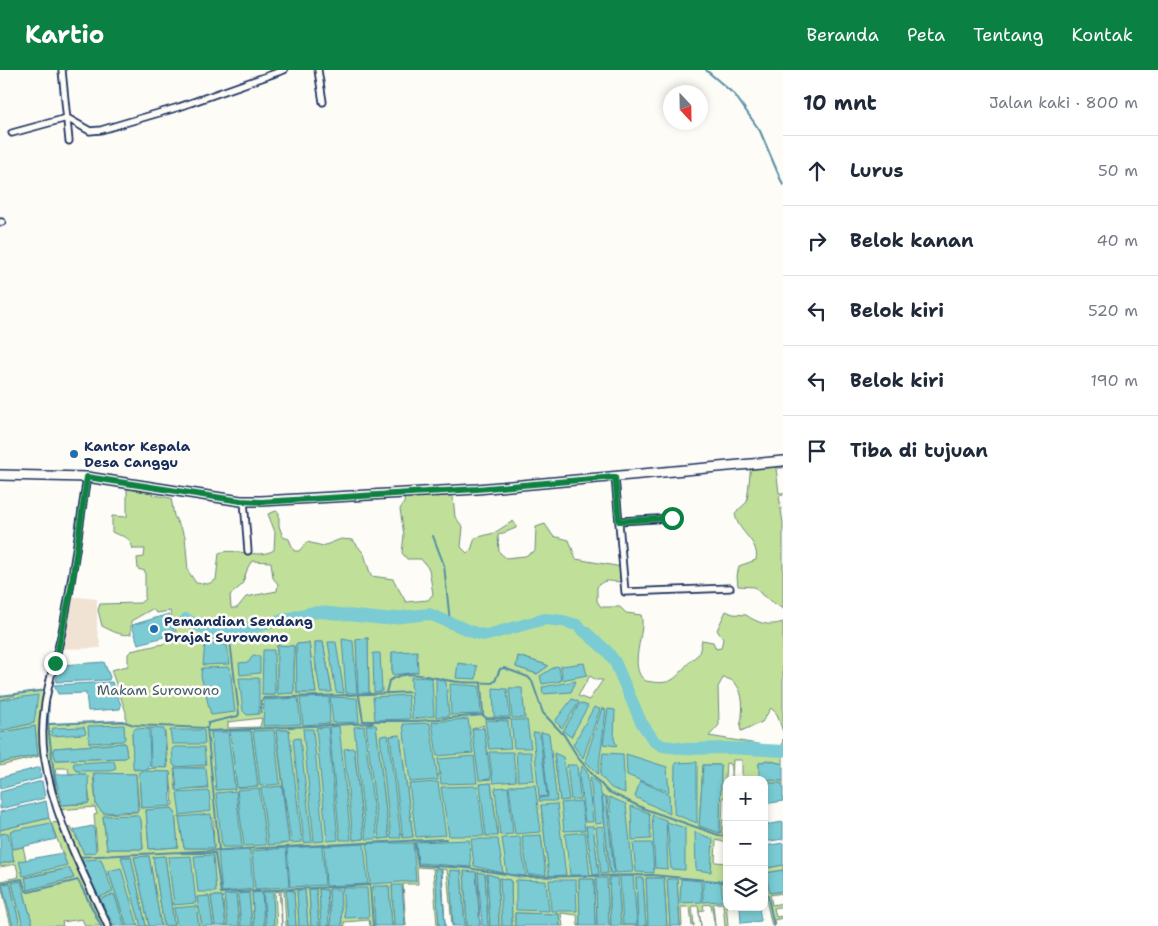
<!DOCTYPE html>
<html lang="id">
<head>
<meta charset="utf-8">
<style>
  :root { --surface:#fff; --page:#f6f6f7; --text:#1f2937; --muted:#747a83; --line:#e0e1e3; --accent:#0b8043 }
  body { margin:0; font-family:"Shantell Sans",sans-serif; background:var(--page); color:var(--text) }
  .controls { position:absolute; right:15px; bottom:15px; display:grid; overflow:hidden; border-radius:10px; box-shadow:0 2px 8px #0003 }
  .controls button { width:45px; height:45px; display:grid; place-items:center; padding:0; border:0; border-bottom:1px solid var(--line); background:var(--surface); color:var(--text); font:25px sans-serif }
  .compass { position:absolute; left:663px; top:15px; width:45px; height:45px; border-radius:50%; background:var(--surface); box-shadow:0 2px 8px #0003; rotate:158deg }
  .stop { position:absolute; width:15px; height:15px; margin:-11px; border:4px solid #0b8043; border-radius:50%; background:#fff }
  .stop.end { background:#0b8043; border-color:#fff; box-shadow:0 1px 5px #0008 }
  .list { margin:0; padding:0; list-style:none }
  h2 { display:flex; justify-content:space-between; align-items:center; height:65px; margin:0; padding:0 20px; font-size:21px }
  h2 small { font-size:16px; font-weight:400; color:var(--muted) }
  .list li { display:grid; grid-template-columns:32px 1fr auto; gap:15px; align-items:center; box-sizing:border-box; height:70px; padding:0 20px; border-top:1px solid var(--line) }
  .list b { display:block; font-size:19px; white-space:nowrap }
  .list em { font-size:16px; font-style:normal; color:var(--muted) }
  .icon { flex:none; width:28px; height:28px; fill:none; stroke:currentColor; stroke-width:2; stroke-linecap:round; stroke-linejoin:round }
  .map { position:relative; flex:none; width:783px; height:856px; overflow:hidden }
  header { display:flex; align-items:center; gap:30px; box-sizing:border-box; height:70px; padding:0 25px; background:var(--accent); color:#fff }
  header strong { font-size:24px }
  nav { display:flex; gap:28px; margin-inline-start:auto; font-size:18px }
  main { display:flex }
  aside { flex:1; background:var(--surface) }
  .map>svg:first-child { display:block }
  .built { fill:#f0e3d4 }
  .green { fill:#c0e099; stroke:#6e887c; fill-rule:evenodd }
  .water { fill:#7acbd3; stroke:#548da4 }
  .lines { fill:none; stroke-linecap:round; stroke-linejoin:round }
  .stream { stroke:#548da4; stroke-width:2 }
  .river { stroke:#7acbd3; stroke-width:12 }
  .street-casing { stroke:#1b2f5e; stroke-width:9 }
  .secondary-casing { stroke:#1b2f5e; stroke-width:12 }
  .street { stroke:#fdfcf7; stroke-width:5.5 }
  .secondary { stroke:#fdfcf7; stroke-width:9 }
  .route { stroke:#0b8043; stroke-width:6 }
  .poi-dot { fill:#1f6fb2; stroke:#fdfcf7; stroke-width:2 }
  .labels { text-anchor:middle; stroke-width:5; stroke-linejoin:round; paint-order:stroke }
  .poi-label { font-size:14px; font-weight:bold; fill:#1b2f5e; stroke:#fdfcf7; text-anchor:start }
  .park-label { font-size:14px; fill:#445b6d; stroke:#fdfcf7 }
</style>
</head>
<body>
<header>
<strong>Kartio</strong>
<nav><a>Beranda</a><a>Peta</a><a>Tentang</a><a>Kontak</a></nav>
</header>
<main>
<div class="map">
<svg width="783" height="856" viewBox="0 0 783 856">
  <rect width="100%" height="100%" fill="#fdfcf7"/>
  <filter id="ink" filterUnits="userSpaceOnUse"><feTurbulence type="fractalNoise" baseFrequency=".02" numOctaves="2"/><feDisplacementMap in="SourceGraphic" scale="10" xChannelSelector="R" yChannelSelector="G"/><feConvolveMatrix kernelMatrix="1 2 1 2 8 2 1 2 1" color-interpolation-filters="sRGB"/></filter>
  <g filter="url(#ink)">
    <!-- built -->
    <path class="built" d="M69,526l28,3v30l4,19 -42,1z"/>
    <!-- green -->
    <path class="green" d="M783,391v7h-7l3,25h4v2l-4,1 4,27v86l-21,-14 -7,-8 -17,-1 -1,-10 2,-10 17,-6c4,-20 -19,-27 -21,-47l12,-11 4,-38z
      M127,418l23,3 3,4 18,3 3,18 11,20 3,35 8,12 12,1 8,-4 3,-27c16,-6 39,7 55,-3l1,-18 -7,-18 8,-3 3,2v13l4,11 6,2 5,12h5l8,-9 16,4 18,-7 12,1 11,14 7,22 22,3 13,23 22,-2 5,-6 -4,-25 -8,-10h-14l-5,-6 2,-18 -4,-26 4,-6 1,-9 43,-3 5,6 2,20 8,10 -2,20 6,6 4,-3 4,-12 19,-5 19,-12 3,4v3l-18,7 1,17 7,6 19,-2 10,-5 1,-24 9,-3 8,12 16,4 7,19 46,8 1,14c-11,3 -17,-5 -26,6v14l4,6h19l6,6 15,2c6,15 -15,54 5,66 35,7 29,-10 53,-27l3,-14 11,2 3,7 5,-1 2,-9 -6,-9 9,-19 7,3 13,1c12,8 22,12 37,7v110l-6,-18 -6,-6 -9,14 -21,9c-2,-6 1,-10 1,-16 2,-15 -1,-36 -19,-37l-5,9 1,38 -10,11 73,12 1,-9v25l-16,-4 -8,3 1,16 23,2v4l-3,-2h-16v-3h-22v-20h-9l-1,20h-1v-16l-5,-1 -2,30 3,1v3h-4l-1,37 5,2v7l-11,-3 -1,22 12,1v23h-2l3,40h-3l-2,-23 -10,1 2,22 -4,-22 -8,1 1,5 -5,1 2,15 -3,-20h-6l2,20h-2l-2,-19h-9l1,19h-2l-3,-46 -10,-1 3,47h-3l-3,-48h-18l2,48h-2l-3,-48 -7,1 2,47h-17l-3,-49h-9l2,49h-2l-3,-48 -10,1 1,47h-2l-1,-47h-15l1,47h-2l-1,-11 -16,-2 2,13h-3l-1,-12 -44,-1v13h-3l-1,-46 -10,-2 1,48h-3l-1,-49 -11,-3 3,52h-2l-3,-52 -7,-1 2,53 -4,-54h-12l3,54h-2l-4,-55h-11l3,55h-1l-5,-56 -5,-1 3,57 -4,-57 -5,-1 3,58h-2l-4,-58 -16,-1 1,17h-15l3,42 -14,-40 2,40h-2l-3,-40 -16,1 2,39h-5l-1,-6 -25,2 1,4h-3l-2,-36 -11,-1 2,37h-2l-2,-36 -8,-1 2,37h-2l-3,-37 -7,1 2,36h-3l-3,-36h-8l2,36h-3l-2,-35 -7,-1 1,36h-2l-2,-35h-3l1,35 -3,-35 -4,1 2,34h-3l-2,-34 -9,1 3,33h-2l-2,-33h-10l2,33h-2l-3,-33 -11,1 3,32h-2l-3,-32 -11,1 3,31h-2l-4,-30h-11l4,30h-2l-5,-30 -11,1 5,29h-3l-3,-19 -22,1 3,18h-16l-12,-70 -15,1 15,69h-3l-15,-69h-9l19,69h-3l-30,-55 19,55h-2l-11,-32 -13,5 13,27h-29l-3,-7 -20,3 1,4h-30l-12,-44 -9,1 11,43h-3l-10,-43 -8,2 11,41h-2l-11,-45 19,-4 -3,-13 -16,3v-3l14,-3 -7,-28 -7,1v-4l49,-12 2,5 9,-1 2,6 9,-1 13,26 13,-4 -3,-34 3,-1 -2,-7 -38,3 -13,-55 -44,11v-3l38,-8 -3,-29 -35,7v-2l34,-8 -20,-27 -14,4v-4l46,-6 -3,41 5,-1v-6l78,-2v-10l-15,-42 17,-4v-12l3,-3 32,-7 14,-9 -7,-24 -13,2 -5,-4 -21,12v13c-9,3 -21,-4 -29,-8l-4,-16 2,-6 40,-1 5,-4v-28l-7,-2 -1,-11 7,-1 1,-8h-12c-4,-15 -10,-11 -21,-17v-16l15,1zM252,491l19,1 2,16 5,6 -1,7 -31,6 -9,11h-6l-1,-13 12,-10 6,-18zM368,568l1,55h-11l-2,-54zM315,572h8l9,49 -16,-20zM309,573l7,50h-19l-1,-49zM277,576h17v47l-17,1zM273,580l2,45h-12zM392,582l26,20 -26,3zM518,586l29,9v2l-10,7 -21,-7zM590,606l6,4h7l-14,20 -11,-4zM262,648l-2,9 -32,1v-6zM484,655l-2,3h2l6,51 -10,1 -8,-51zM376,656l13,112 -10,1zM148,658l17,4 3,35 -34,3 -2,-38zM277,660h12l-3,81 -10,-80zM230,661h21l7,55 -21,1zM227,662l8,56 -18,2 -6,-57zM541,663h1l15,68 -18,-3h9zM400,665l13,102 -23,-101zM125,673l2,14 -2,1 -69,2 -3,-9 1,-3zM354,678l10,91 -10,1h-1zM554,684l9,4 5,42h-8zM703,695h18l-1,68 -21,-7zM204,697l3,22 -31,1 -2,-21zM56,698h12l1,6h17l4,27 -3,3 -25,1 -7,-29zM170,702l3,33 -32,3 -2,-35zM93,704h43l3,35 -2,3 -33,2 -8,-9zM491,713l7,52 -12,1 -5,-52zM282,716l7,57 -28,-54zM602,727h5l7,75 -4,1zM541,735l25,70h-17zM172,738l3,4 3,35 -29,2 -3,-39zM136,745l5,5 2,29h-36l-4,-32zM179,747l34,1 1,30h-30zM51,753l16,42 -48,-3 7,-2 -3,-13 -10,2zM586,756l7,1 6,47h-6zM541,765l5,40h-18zM165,786l9,68 -10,2 -11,-69zM69,798l5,10 -46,12 -3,-13z
      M764,788l3,10 16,-3v5l-17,3 4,20 13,-2v2l-13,2 2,10 11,-2v3l-9,2 2,9 7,-1v2l-9,2 1,6h-3l-8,-35z"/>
    <!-- water -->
    <path class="water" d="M169,544l6,20 -37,10 -6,-19z
      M368,568l1,55h-11l-2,-54z
      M342,569l11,2 4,52h-11z
      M205,572l22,3 3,19 -27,1z
      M315,572h8l9,50h-12l-5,-33z
      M328,572h8l8,51 -8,-1z
      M309,573l7,50h-19l-1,-49z
      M277,575l17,1v47l-17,1z
      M263,580h11l1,45h-13z
      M417,581l1,21 -26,3v-23z
      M373,583h7l2,38 -8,1z
      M253,585l7,1v17l-20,2 -1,-12 10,-1z
      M518,586l29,9v2l-10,7 -21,-7z
      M104,592l6,15 -1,3 -53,2 2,-14 4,-3z
      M458,593l19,3 -1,13 -20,-1z
      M584,593l3,12 -25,5 -1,-14z
      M556,596l3,1 2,14 -19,3 -2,-8z
      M230,597l5,45 -24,3 -10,-39 1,-8z
      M411,607l21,1 2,38 -22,3z
      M239,608h20v36l-12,1 -4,-4z
      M436,608l10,4 3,34 -13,1z
      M576,611l-5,11 -28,2 -1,-7z
      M112,612l9,23 -1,4 -32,2 -2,-18 -28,1 -4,-9z
      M450,614l29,2 2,28 -30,1z
      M493,618l14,1 3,28h-16z
      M509,618h13l3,30h-13z
      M38,625l-4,28 -34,8v-31z
      M408,625l2,24 -35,1 -2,-23z
      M329,627l1,26 -27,2 -3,-27z
      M330,627l27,1 2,24 -26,1z
      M298,628l3,26 -38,2 1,-26z
      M572,629l7,3 -17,26 -7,-7z
      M580,633l8,3 -17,31 -8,-6z
      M594,637l6,2 -17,49 -10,-13z
      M602,638l4,2 -8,64 -12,-12v-4z
      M608,639l7,1 -1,29 3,7 -14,-2z
      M468,649l5,34 -36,3 -5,-34z
      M485,650l23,1 3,27 -22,1z
      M511,650h16l4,28h-17z
      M430,653l8,57 -28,2 -7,-58z
      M124,655l1,14 -2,2 -34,2 -1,-17z
      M366,655h10l13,113 -10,1z
      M35,656l3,29 -38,8v-30z
      M339,656l12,114h-11l-11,-113z
      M364,656l13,113h-11l-12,-112z
      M84,657l2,6 -3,1 -30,2 -2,-1 2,-7z
      M328,657l10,113 -11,1 -11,-113z
      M136,658l13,1 1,35 -2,6 -15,-1 -1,-37z
      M150,658l14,1 3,39 -16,-1z
      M484,658l7,51 -12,1 -7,-51z
      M303,659h10l11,112 -10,1z
      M170,660h34l1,14h-33z
      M274,660l6,54 -20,2 -7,-55z
      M276,660h13l13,112 -11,1z
      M230,661h21l7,55 -21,2z
      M211,662h17l7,57 -19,1z
      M538,662l2,4 7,60 -8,1 -6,-64z
      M541,662l8,2 8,67h-18v-3l9,-1z
      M388,665l13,103h-10l-11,-102z
      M400,665l13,102 -10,1 -13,-102z
      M300,668l12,104 -8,1 -11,-104z
      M125,673l2,13 -2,2 -69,2 -3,-9 1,-3z
      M174,677h30l2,18 -31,2 -2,-3 -1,-15z
      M354,678l10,91 -11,1 -9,-91z
      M489,682h24l3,29 -23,2z
      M516,682h15l3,28 -16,1z
      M554,683l9,4 6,43 -9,1z
      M603,683l20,1 2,39 -14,-5 -11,-13z
      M626,684l41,13 2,25 -42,-17z
      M474,686l3,27 -36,1 -3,-25z
      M767,690l16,4v17l-24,-2v-16z
      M114,691l2,8 -5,2h-34l-4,-5 1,-3z
      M697,692v61l-23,-9 1,-51z
      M567,695h10l3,34 -9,1z
      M703,695h18l-1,68 -21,-7z
      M582,696l5,6 6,50h-8l-6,-47z
      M40,697l1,11 -41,11v-11z
      M175,698h31l2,20 -31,3z
      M142,701l28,1 1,34 -30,2 -2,-35z
      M94,703l42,1 2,37 -35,2 -7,-8z
      M58,704h28l2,2 1,27 -27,2 -7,-29z
      M590,707c15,6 12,32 13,46l-8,1z
      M42,711l3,17 -45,11v-17z
      M640,711l29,13 1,20 -35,-17z
      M438,712l8,53 -30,2 -7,-53z
      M491,713l7,53h-12l-6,-52z
      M764,713h16l3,2v16l-19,3z
      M535,715l6,47 -26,2 -6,-48z
      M282,716l7,57 -21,2 -7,-57z
      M478,716l6,50h-35l-8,-49z
      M508,717l5,47 -13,1 -5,-47z
      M259,718l7,57 -22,1 -7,-56z
      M209,721l2,20 -31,4 -3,-22z
      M236,721l6,56h-20l-6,-54z
      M602,726l4,1 8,76h-4z
      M609,727l17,7 7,68 -18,1z
      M46,731l3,17 -49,12v-18z
      M581,731l4,29 -21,1 -3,-28z
      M557,734l9,71 -17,1 -8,-71z
      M631,736l18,7 2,26 -19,1z
      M172,738l3,4 3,35 -29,2 -3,-39z
      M211,744l3,34h-30l-5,-31z
      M137,745l4,5 2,29h-36l-4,-33z
      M652,745l14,5 2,49 -13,-1z
      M667,752l18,6v42l-14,-1z
      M783,752v17l-19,3v-17z
      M51,753l5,16 -43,10 -3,-18z
      M92,756l2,1 2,25 -12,2 -10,-24z
      M586,756h7l6,48 -6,1z
      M603,756l5,47 -7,1 -5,-47z
      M585,762l5,43h-20l-5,-41z
      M695,762l18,7 -2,33 -15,-2z
      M8,763l6,28 -14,3v-30z
      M541,765l5,40h-18l-6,-39z
      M520,767l6,39 -19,-2 -5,-36z
      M471,769h27l5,34 -29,-7z
      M469,770l2,27 -53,-4 -2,-21z
      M367,773h46l3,38 -46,3z
      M633,773h19l2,30 -18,-1z
      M783,773v22l-16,3 -3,-22z
      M364,774l4,40 -42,2 -2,-40z
      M322,776l3,39 -35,2 -3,-39z
      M286,778l3,39 -34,2 -3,-38z
      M250,780l3,39 -31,3 -4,-40z
      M62,783l5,12 -44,11 -4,-15z
      M213,785l3,37h-18l-4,-36z
      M149,786l12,70h-12l-15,-69z
      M165,786l9,69 -10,1 -11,-69z
      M191,786l5,47 -22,2 -6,-48z
      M121,787h10l15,69h-5z
      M101,789l12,33 -14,5 -17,-37z
      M69,798l5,10 -46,12 -3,-12z
      M121,798l17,58h-11l-19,-55z
      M435,798l6,1 4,57h-6z
      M450,800l11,1 4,55h-12z
      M783,800v21l-13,2 -4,-20z
      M464,801l12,1 4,54h-13z
      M478,802l7,2 3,52h-6z
      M487,804l11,3 1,49h-9z
      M620,806h13l4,49h-14z
      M609,807h9l3,49h-10z
      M500,808l11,2 1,46h-10z
      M596,808h11l2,48h-12z
      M636,808h7l3,48h-8z
      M646,808h18l3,48h-19z
      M579,809h15l1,47h-15z
      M667,809h10l3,47h-10z
      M681,809l20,2 1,21 -22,1z
      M516,810l30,1 3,30 -33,-1z
      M549,810h27l1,31h-26z
      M703,810l18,2 2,19 -20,1z
      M21,811l12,45h-10l-11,-43z
      M10,813l10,43h-7l-11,-42z
      M392,815h10l3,41h-11z
      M373,816h16l3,40h-17z
      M342,818h25l2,29 -24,1z
      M309,819h7l3,37h-8z
      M319,819l8,1 2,36h-8z
      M329,819h11l2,37h-11z
      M286,820l8,1 2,35h-8z
      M297,820h8l3,36h-9z
      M262,822l2,34h-10l-2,-33z
      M263,822h10l1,34h-8z
      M249,823l3,33h-11l-3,-32z
      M114,824l11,32h-11l-14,-27z
      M236,824l3,32h-11l-4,-31z
      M209,826l4,30h-11l-5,-29z
      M211,826h11l4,30h-11z
      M196,836l3,20h-22l-3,-18z
      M740,837h19l2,14 -20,2z
      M515,843l44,1 1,12h-45z"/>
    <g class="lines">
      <!-- stream -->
      <path class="stream" d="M706,0l29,25 25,36 23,54
        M433,466l11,29 6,57
        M481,613l2,32
        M386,623l3,-12c22,-15 48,0 71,1 10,1 21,0 32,1l3,-2 5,-12 4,-1 24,9 4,4 11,32 21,22 15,24 28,32 38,18 82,29
        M0,626l47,-6
        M359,626l4,25h54l66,-6 3,3 24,1
        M49,628l-1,26 9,76
        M261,642v-11l3,-3c49,-2 97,-3 145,-6
        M48,654l74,-3 12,4 73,3 12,122
        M208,656v-3l30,-7 1,-2 -10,-81
        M208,661l165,-8
        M414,770l4,25 50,3 55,9 129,-2 75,7
        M180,782l2,1h33l6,40 149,-8 3,41
        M78,787l368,-18
        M764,808l10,48
        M0,813l22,-4 4,12 3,1 49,-12 23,46"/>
      <!-- river -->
      <path class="river" d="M186,549l28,15 25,-3 70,-18 12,-1 63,7 45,-5 49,20 9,1 58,-16 18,2 14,4 30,26 8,11 26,60 13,19 9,5 24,3 41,-1 55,3"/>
      <!-- street casing -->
      <g class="street-casing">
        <path id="street" d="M62,0l7,71
          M318,0l5,32
          M12,63l55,-15 23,13 11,-1 78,-23 105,-37
          M0,152h2
          M87,407c-8,50 -14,100 -24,150 -9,44 -25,79 -19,126 8,62 38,117 64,173
          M615,407l10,115 105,-4
          M244,431l4,50
          M619,451l54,-3"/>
      </g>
      <!-- secondary casing -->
      <g class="secondary-casing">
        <path id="secondary" d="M0,405l87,2 154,24h20l216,-12 306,-28"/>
      </g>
      <!-- street -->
      <use href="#street" class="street"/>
      <!-- secondary -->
      <use href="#secondary" class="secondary"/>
    </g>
  </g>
  <g class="lines" filter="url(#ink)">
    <!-- route -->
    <path class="route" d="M55,593l16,-74 16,-112 154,24 20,1 216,-13 138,-12 4,44 53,-3"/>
  </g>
  <!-- markers -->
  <g class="poi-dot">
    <circle cx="74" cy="384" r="5"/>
    <circle cx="154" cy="559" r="5"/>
  </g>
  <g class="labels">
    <!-- poi labels -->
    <g class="poi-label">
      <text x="84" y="381">Kantor Kepala<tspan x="84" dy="16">Desa Canggu</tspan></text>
      <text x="164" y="556">Pemandian Sendang<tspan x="164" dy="16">Drajat Surowono</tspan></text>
    </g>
    <!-- park labels -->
    <g class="park-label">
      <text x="158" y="625">Makam Surowono</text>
    </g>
  </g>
</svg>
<div class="controls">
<button>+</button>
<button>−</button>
<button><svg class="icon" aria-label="layers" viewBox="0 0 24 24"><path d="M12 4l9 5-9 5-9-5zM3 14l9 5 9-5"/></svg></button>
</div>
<svg class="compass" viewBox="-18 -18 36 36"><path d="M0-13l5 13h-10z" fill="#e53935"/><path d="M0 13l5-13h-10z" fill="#747a83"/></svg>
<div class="stop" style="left:672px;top:448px"></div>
<div class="stop end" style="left:55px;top:593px"></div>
</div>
<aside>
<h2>10 mnt<small>Jalan kaki · 800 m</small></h2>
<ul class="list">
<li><svg class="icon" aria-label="ahead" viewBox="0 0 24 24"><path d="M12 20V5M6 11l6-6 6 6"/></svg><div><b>Lurus</b></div><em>50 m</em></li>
<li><svg class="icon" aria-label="right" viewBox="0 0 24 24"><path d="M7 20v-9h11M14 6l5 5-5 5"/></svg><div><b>Belok kanan</b></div><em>40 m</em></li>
<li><svg class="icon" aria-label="left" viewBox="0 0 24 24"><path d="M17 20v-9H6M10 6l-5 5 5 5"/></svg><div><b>Belok kiri</b></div><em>520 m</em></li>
<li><svg class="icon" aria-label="left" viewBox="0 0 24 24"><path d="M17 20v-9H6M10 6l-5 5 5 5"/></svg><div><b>Belok kiri</b></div><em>190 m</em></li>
<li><svg class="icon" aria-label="arrive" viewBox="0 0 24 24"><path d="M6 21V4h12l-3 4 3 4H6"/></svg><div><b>Tiba di tujuan</b></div></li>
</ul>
</aside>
</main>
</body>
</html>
